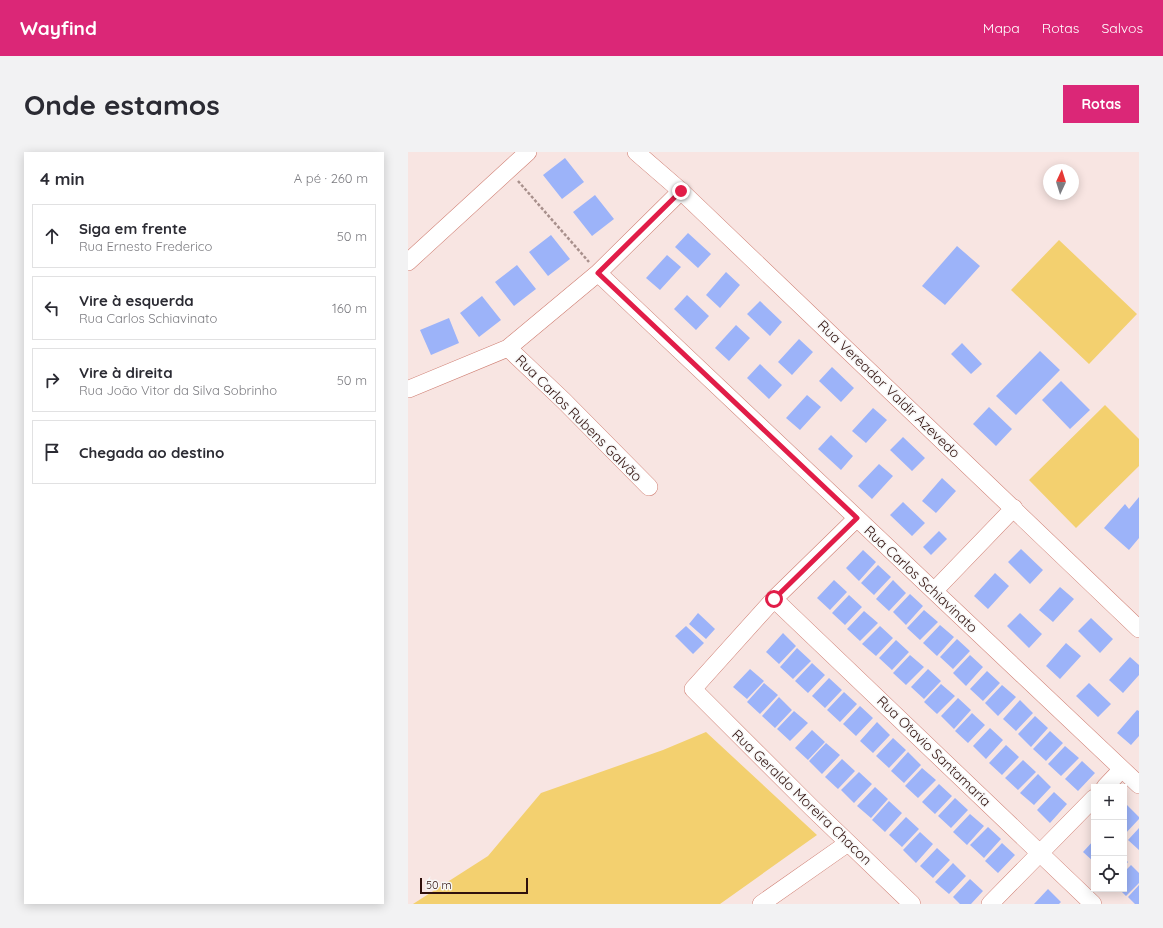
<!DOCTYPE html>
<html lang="pt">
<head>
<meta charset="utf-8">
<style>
  :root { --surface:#fff; --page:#f2f2f3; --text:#2b2b33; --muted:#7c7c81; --line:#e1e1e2; --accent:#db2777 }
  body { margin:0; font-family:Quicksand,sans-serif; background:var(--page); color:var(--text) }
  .controls { position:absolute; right:12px; bottom:12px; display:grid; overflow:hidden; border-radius:0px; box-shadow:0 2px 10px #0003 }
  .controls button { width:36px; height:36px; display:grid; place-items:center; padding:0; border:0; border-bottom:1px solid var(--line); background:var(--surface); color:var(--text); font:20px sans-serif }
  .compass { position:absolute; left:635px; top:12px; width:36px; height:36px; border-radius:50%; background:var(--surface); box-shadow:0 2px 10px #0003; rotate:4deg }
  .scale { position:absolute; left:12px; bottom:10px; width:108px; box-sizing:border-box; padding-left:4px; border:2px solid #2f100c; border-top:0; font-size:11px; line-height:14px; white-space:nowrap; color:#2f100c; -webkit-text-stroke:3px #f7f7f7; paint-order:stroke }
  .stop { position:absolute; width:12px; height:12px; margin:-9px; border:3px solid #e11d48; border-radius:50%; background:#fff }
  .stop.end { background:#e11d48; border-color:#fff; box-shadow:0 1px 4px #0008 }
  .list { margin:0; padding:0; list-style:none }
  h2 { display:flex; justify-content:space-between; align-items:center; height:52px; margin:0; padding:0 16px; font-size:17px }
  h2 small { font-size:13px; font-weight:400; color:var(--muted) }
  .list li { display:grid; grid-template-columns:26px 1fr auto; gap:12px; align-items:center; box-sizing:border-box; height:64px; margin:0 8px 8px; padding:0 8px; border:1px solid var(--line); border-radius:0px }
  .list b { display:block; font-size:15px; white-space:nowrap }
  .list p { margin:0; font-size:13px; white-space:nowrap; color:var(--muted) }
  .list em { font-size:13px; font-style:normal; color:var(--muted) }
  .icon { flex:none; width:22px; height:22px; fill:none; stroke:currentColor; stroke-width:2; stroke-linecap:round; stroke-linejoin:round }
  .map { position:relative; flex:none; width:731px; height:752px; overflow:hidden; border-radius:0px }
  header { display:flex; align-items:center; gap:24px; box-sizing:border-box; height:56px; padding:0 20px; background:var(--accent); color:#fff }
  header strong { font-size:19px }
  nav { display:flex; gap:22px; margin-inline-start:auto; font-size:14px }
  .intro { display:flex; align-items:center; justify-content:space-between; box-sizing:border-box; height:96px; padding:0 24px }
  h1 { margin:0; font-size:28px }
  .button { padding:10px 18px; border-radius:0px; background:var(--accent); color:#fff; font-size:14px; font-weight:700 }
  main { display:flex; gap:24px; padding:0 24px }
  aside { flex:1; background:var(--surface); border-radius:0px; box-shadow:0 2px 10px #0003 }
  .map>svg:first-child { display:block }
  .green { fill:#f3d06f }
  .building { fill:#9cb3f9 }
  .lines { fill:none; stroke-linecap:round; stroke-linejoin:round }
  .minor-casing { stroke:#cf7e72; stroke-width:18 }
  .path { stroke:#a8908c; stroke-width:2.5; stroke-dasharray:3 2; stroke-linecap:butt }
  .minor { stroke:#fff; stroke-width:17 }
  .route { stroke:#e11d48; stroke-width:5 }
  .labels { text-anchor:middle; stroke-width:3; stroke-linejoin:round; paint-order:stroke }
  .street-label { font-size:14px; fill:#2f100c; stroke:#f7f7f7 }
</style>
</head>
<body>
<header>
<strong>Wayfind</strong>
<nav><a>Mapa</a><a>Rotas</a><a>Salvos</a></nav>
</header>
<div class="intro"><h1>Onde estamos</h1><a class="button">Rotas</a></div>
<main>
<aside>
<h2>4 min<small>A pé · 260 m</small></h2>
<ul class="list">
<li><svg class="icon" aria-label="ahead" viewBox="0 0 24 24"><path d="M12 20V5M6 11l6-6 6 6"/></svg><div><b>Siga em frente</b><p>Rua Ernesto Frederico</p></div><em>50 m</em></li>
<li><svg class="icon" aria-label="left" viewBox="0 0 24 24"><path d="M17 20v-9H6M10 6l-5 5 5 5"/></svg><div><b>Vire à esquerda</b><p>Rua Carlos Schiavinato</p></div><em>160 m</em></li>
<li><svg class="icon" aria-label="right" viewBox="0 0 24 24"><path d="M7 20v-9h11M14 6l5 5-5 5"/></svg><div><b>Vire à direita</b><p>Rua João Vitor da Silva Sobrinho</p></div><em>50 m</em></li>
<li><svg class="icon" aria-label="arrive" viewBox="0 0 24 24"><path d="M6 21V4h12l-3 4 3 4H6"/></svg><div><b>Chegada ao destino</b></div></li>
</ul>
</aside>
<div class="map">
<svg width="731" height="752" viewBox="0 0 731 752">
  <rect width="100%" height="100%" fill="#f8e5e2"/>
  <!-- green -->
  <path class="green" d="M651,88l78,74 -48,50 -78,-74z
    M697,253l34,34v27l-63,62 -47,-48z
    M298,580l111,103 -97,69h-307l75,-48 53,-63 122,-43z"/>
  <!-- building -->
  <path class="building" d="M157,6l19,24 -22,17 -19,-24z
    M187,43l19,24 -22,17 -19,-24z
    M280,81l23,21 -13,14 -23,-21z
    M143,83l19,24 -22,17 -19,-24z
    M549,94l23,20 -35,39 -23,-19z
    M259,103l14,12 -21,23 -14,-12z
    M109,113l19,24 -22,17 -19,-24z
    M318,120l14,13 -20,23 -14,-13z
    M279,143l22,21 -13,14 -22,-21z
    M74,144l19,24 -22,17 -19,-24z
    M352,149l22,21 -12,14 -23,-22z
    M41,166l10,25 -28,12 -11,-25z
    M328,173l14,13 -21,23 -14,-13z
    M391,187l14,13 -21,23 -14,-13z
    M554,191l20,21 -11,10 -20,-20z
    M632,199l20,19 -44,45 -20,-19z
    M352,212l22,21 -13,14 -22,-21z
    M424,215l22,21 -13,14 -22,-21z
    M653,229l29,29 -20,19 -28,-29z
    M399,243l14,12 -21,23 -14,-12z
    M581,255l23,22 -16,17 -23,-22z
    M465,256l14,12 -21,23 -14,-12z
    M423,283l22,21 -12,14 -23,-21z
    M495,285l22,21 -13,13 -22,-21z
    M471,312l14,12 -21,23 -14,-13z
    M534,326l14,13 -20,22 -14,-12z
    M731,345v41l-10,12 -25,-22 21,-24 4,5z
    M495,350l22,21 -13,13 -22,-21z
    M531,379l8,8 -16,16 -8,-8z
    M613,397l22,21 -13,14 -22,-22z
    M455,398l13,12 -17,19 -13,-13z
    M470,413l13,12 -17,18 -13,-12z
    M587,421l14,13 -21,23 -14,-13z
    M426,428l13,12 -17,18 -13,-12z
    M485,428l13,13 -17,18 -13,-12z
    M652,435l14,12 -21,23 -14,-12z
    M502,442l13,12 -17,19 -13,-13z
    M441,443l13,12 -17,18 -13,-12z
    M516,458l14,12 -18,18 -13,-12z
    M456,459l14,12 -18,18 -13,-12z
    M290,461l17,16 -9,10 -17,-15z
    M612,461l22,21 -13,14 -22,-22z
    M683,466l22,21 -13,14 -22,-22z
    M532,473l14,12 -17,19 -14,-13z
    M278,474l18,17 -11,11 -18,-18z
    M472,474l13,12 -17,18 -14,-12z
    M375,481l13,13 -17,18 -13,-12z
    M549,487l13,12 -17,18 -13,-12z
    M488,488l13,12 -17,18 -13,-12z
    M658,491l15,13 -21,23 -14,-13z
    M389,496l14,13 -18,18 -13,-12z
    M502,503l14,12 -18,18 -13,-12z
    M562,503l13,12 -17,19 -13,-13z
    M722,505l9,8v10l-16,18 -14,-13z
    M404,511l13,12 -17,18 -13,-12z
    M342,517l14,12 -17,18 -14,-12z
    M520,517l13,12 -17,18 -13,-12z
    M579,519l13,12 -17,18 -13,-12z
    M421,526l13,12 -17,18 -13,-12z
    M356,531l14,12 -18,19 -13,-12z
    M681,531l22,21 -13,13 -22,-21z
    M533,532l14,12 -18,18 -13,-12z
    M594,533l14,12 -18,19 -13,-13z
    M436,540l13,12 -17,18 -13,-12z
    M371,545l13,13 -17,18 -13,-12z
    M550,546l13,12 -17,19 -13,-13z
    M612,548l13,13 -17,18 -13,-12z
    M452,554l13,12 -17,18 -13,-12z
    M729,558l2,1v25l-8,9 -14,-12z
    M386,559l14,12 -18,18 -13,-12z
    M564,561l13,12 -17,18 -13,-12z
    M627,564l13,12 -17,19 -13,-13z
    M469,570l13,13 -17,18 -13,-12z
    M582,576l13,12 -17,19 -13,-13z
    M404,578l13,12 -17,18 -13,-12z
    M642,579l13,12 -17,18 -13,-12z
    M485,586l13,12 -17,18 -13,-12z
    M418,591l14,12 -18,19 -13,-13z
    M598,593l13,12 -17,18 -13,-12z
    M657,594l14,12 -18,18 -13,-12z
    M500,600l13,13 -17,18 -13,-12z
    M434,607l13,12 -17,18 -13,-12z
    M615,608l13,12 -18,18 -13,-12z
    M674,609l13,12 -17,18 -13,-12z
    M514,616l14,12 -18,18 -13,-12z
    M451,620l13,12 -18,19 -13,-13z
    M630,622l13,13 -17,18 -14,-12z
    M531,632l13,12 -17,18 -13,-12z
    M467,635l13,12 -17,19 -14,-12z
    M646,640l13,12 -17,19 -13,-13z
    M547,646l13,12 -17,18 -13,-12z
    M481,649l13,12 -17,19 -13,-12z
    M719,653l12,12v2l-15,16v-26z
    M562,662l14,12 -17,19 -14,-13z
    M498,665l13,12 -17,18 -13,-12z
    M580,675l13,12 -17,19 -14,-13z
    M731,676v22l-11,-10z
    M512,680l13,12 -17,19 -13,-13z
    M686,688v22l-11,-10z
    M594,691l13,12 -17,18 -13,-12z
    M529,696l13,12 -17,18 -13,-12z
    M716,706l4,4 -4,5z
    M545,711l13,13 -17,18 -14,-12z
    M723,713l8,8v10l-13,13 -7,-7h5v-17z
    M562,727l13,12 -12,13h-11l-7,-7z
    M731,733v19h-4l-7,-7z
    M640,737l13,13 -2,2h-25z"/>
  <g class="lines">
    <!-- minor casing -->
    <g class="minor-casing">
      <path id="minor" d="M228,0l45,39 458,438
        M0,110l120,-110
        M190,121l541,512
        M100,196l56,53 85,86
        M1,237l99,-41 90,-75 83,-82
        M449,366l-83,81 -81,90 119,119 100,96
        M526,439l80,-83
        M366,447l319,305
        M697,635l17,-18
        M353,752l87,-61
        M582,752l104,-106"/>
    </g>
    <!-- path -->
    <path class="path" d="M110,29l71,81"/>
    <!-- minor -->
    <use href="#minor" class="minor"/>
  </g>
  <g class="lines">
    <!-- route -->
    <path class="route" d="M273,39l-83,82 259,245 -83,81"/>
  </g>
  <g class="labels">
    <!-- street labels -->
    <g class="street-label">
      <text transform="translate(481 237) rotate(44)" y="5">Rua Vereador Valdir Azevedo</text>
      <text transform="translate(171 266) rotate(45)" y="5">Rua Carlos Rubens Galvão</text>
      <text transform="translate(513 427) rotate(43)" y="5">Rua Carlos Schiavinato</text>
      <text transform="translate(526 599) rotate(44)" y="5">Rua Otavio Santamaria</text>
      <text transform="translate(394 645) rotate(44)" y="5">Rua Geraldo Moreira Chacon</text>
    </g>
  </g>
</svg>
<div class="controls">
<button>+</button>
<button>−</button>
<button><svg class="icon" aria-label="locate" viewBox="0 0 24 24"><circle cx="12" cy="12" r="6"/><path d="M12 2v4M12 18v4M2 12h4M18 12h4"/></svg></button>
</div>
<svg class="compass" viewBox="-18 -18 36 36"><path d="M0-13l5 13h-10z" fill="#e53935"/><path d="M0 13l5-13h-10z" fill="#7c7c81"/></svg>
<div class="scale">50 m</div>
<div class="stop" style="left:366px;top:447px"></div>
<div class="stop end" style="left:273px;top:39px"></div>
</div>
</main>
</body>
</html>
